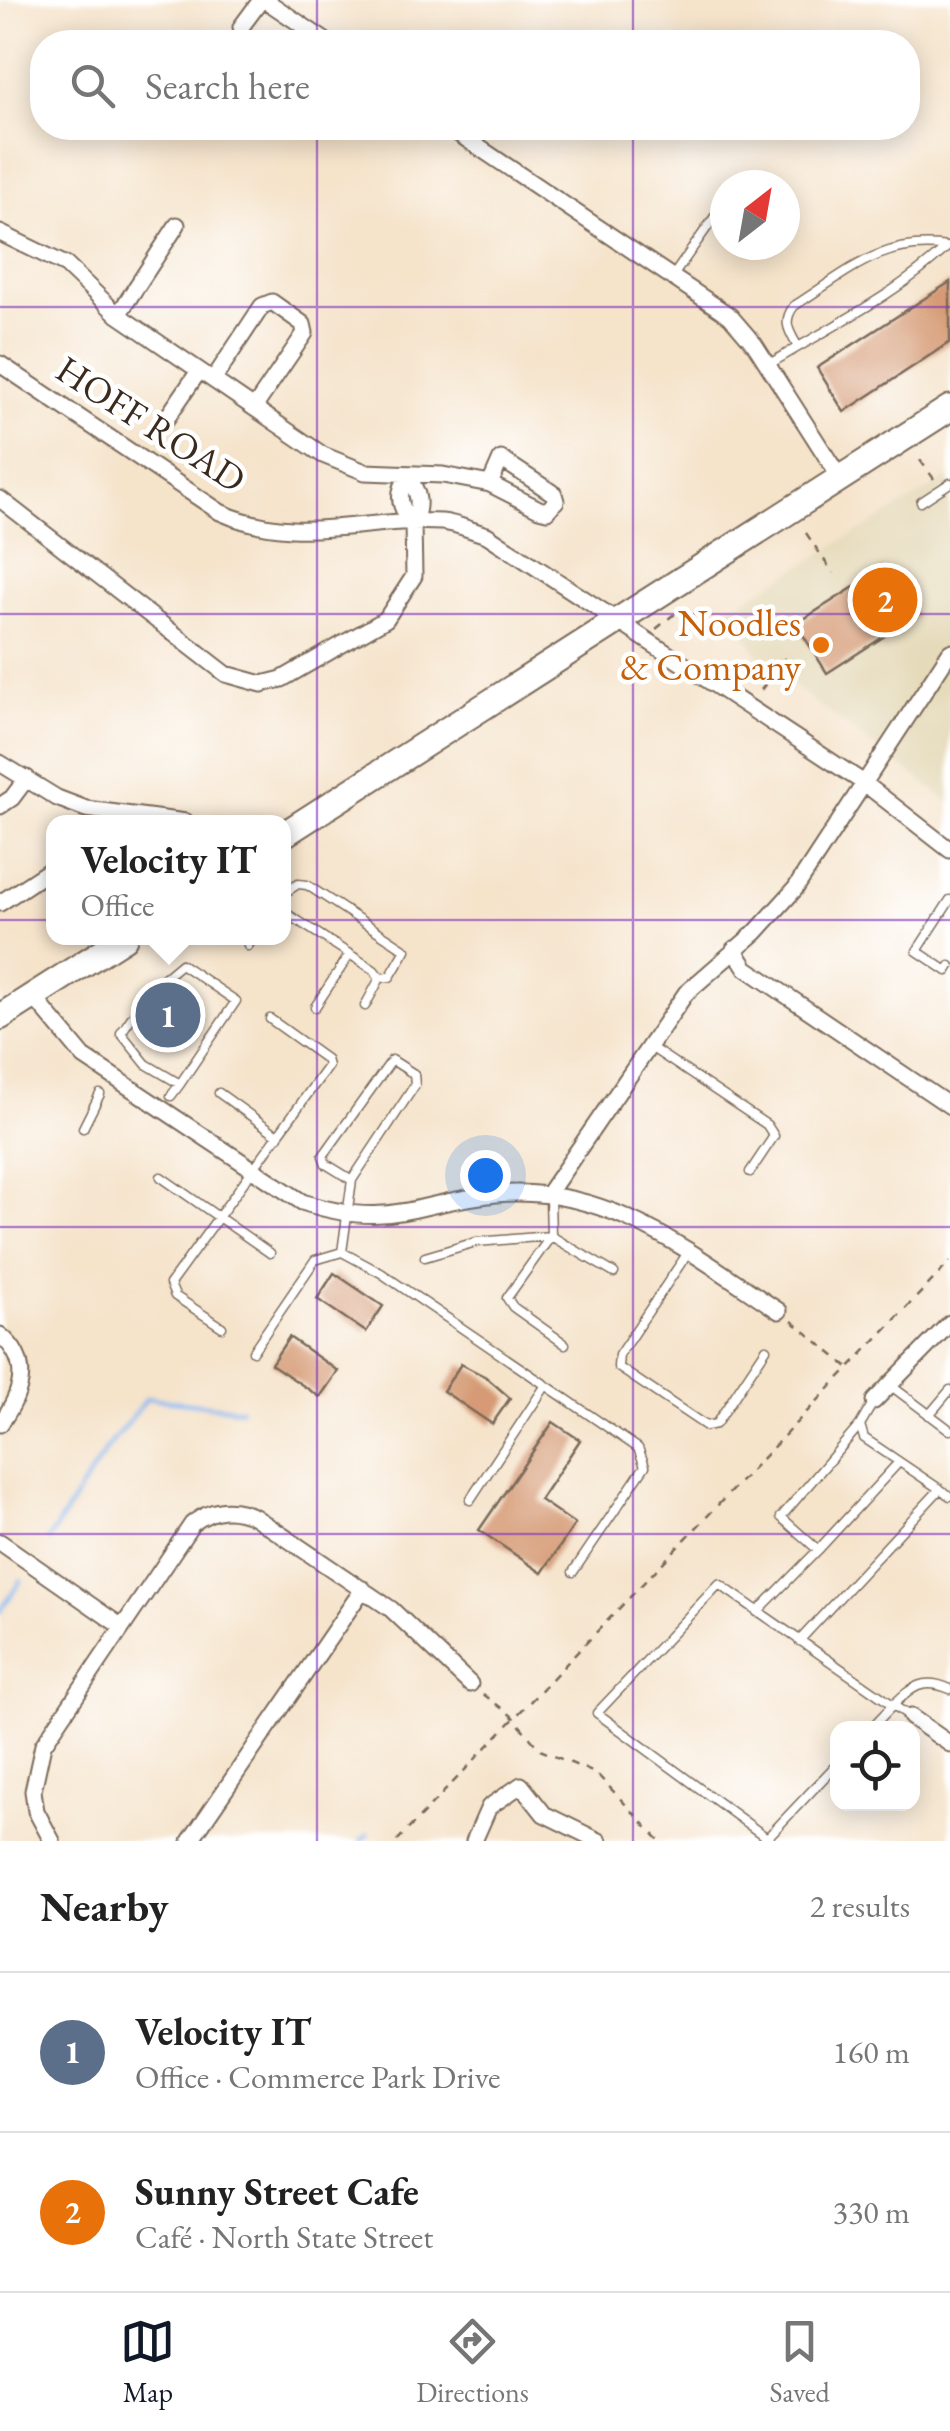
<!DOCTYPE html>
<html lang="en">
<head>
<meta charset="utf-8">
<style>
  :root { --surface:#fff; --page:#f6f6f6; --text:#222; --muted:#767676; --line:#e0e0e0; --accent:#111827 }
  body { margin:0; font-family:"EB Garamond",serif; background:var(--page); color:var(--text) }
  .controls { position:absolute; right:30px; bottom:30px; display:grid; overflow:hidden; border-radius:20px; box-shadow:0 5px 25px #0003 }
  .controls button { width:90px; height:90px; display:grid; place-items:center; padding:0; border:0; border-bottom:2px solid var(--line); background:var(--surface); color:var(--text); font:50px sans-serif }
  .compass { position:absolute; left:710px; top:170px; width:90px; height:90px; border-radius:50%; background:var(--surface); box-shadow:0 5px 25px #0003; rotate:31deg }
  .you { position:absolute; left:485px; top:1175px; width:35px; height:35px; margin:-25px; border:8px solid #fff; border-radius:50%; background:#1a73e8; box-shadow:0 0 0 15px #1a73e833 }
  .badge { display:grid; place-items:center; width:65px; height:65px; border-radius:50%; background:var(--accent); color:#fff; font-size:32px; font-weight:700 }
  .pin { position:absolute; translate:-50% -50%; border:5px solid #fff; box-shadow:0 2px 10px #0006 }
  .popup { position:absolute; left:46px; top:815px; width:245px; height:130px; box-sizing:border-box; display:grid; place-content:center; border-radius:20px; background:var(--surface); filter:drop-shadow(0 2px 8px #0005); font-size:32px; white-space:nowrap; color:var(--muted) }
  .popup b { font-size:38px; color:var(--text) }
  .popup::after { content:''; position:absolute; left:50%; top:100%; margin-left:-20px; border:20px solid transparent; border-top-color:var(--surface) }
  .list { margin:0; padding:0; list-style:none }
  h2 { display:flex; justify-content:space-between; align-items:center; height:130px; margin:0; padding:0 40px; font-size:42px }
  h2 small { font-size:32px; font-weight:400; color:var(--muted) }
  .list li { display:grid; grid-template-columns:65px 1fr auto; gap:30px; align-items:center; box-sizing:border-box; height:160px; padding:0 40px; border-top:2px solid var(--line) }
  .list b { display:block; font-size:38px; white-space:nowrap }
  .list p { margin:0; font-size:32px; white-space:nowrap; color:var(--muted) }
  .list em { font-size:32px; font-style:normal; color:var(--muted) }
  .icon { flex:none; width:55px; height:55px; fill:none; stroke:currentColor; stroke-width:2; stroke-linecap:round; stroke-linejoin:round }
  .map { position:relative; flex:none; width:950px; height:1841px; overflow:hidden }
  .search { position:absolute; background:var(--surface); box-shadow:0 5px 25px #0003; left:30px; right:30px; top:30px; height:110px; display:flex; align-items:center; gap:25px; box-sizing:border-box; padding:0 35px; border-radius:40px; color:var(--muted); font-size:38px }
  .sheet { height:450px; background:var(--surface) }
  nav { display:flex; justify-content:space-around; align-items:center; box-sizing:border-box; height:140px; border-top:2px solid var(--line); background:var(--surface); font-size:28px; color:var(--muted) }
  nav a { display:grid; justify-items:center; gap:5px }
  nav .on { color:var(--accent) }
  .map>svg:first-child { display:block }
  .built { fill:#e5daba }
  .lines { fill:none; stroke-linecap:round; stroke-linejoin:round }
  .stream { stroke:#85b7f2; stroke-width:4 }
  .building { fill:#d69b76 }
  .service-casing { stroke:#7c6b5a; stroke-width:11 }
  .minor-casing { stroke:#7c6b5a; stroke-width:19 }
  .primary-casing { stroke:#7c6b5a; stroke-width:29 }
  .path { stroke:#7c6b5a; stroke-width:2.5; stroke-dasharray:8 8; stroke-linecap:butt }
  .service { stroke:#fff; stroke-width:8 }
  .minor { stroke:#fff; stroke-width:15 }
  .primary { stroke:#fff; stroke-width:25 }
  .grid { fill:none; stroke:#7b2cbf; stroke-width:2.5; stroke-opacity:0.55 }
  .food-dot { fill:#e8710a; stroke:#fff; stroke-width:4 }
  .labels { text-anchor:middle; stroke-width:9; stroke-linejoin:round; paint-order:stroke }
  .street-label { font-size:38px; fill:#3b2a1e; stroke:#fff }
  .food-label { font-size:38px; fill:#c56008; stroke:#fff; text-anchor:end }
</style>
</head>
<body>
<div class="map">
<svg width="950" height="1841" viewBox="0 0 950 1841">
  <rect width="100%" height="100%" fill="#fff"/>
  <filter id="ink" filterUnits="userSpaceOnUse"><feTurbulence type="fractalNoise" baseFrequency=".01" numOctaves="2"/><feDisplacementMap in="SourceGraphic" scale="20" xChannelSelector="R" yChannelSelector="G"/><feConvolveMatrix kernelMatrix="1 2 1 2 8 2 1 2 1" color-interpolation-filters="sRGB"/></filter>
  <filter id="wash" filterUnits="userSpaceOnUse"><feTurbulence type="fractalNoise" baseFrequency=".0048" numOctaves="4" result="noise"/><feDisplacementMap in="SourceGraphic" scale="40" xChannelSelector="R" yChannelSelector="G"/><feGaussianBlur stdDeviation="2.25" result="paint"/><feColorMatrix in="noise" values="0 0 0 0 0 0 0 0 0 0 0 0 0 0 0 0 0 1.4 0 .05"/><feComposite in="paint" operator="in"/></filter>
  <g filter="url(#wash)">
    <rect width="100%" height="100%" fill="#f5e3ca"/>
    <!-- built -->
    <path class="built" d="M950,477v325l-185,-137 -36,-56z"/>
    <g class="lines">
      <!-- stream -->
      <path class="stream" d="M49,1539l56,-88 42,-53 94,11
        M0,1612l21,-32
        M361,1841l7,-6"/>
    </g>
    <g id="blocks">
      <!-- building -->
      <path class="building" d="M950,282v60l-106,70 -27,-44z
        M884,568l32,48 -89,57 -31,-49z
        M334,1273l49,33 -17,26 -49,-33z
        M289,1337l49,34 -18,26 -49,-33z
        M461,1364l25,13 24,21 -18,26 -49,-33z
        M553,1422l27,18 -40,60 35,24 -33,49 -63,-43z"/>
    </g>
  </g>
  <g filter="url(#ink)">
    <use href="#blocks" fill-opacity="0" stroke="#7c6b5a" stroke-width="2.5"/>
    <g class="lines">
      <!-- service casing -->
      <g class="service-casing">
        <path id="service" d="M673,276l52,-74
          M768,365c60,-37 129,-70 179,-118 -66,-9 -99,25 -153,59 -12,16 -5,25 4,41
          M921,502l29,-19
          M283,894l15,-10 9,1 99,65 -16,27 -10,1
          M950,900l-33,51 30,20 3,-5
          M283,911l91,59 6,8 -15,28
          M248,946l5,-8
          M315,1007l35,-53
          M649,1046l118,79 7,11 -24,36
          M219,1093l60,43
          M171,1096l9,-12 56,-83 -55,-37 -30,25 -30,44 25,31 34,20
          M83,1128l17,-34
          M161,1177l109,76
          M352,1180l-26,-16 -3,-8 69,-96 22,14 1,11 -63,95 -10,72 39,21 257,175 7,18 -72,106
          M550,1198l1,38 63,37
          M551,1236l-44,62 6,9 52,37
          M689,1251l-70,104 -1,12 88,59 10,-2 50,-75
          M425,1257l51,-15 75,-6
          M222,1327l-47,-31 -5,-12 158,-218 -2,-7 -56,-40
          M253,1351l62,-91 27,-8
          M890,1385l60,45
          M874,1401l-14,24 4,13 86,58
          M929,1415l21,-25
          M860,1425l-79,92 37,33 81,-88
          M470,1500l76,-115
          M757,1612l61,-62
          M799,1641l141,-152
          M911,1717l-18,-12c19,-18 30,-28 57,-16
          M838,1763l-71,75 -170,-125 122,-129 174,121 -22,23"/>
      </g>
      <!-- minor casing -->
      <g class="minor-casing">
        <path id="minor" d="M265,0l62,42
          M241,27l20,-27
          M450,128l280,188 25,29 85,133
          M0,233l66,32 52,50 205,140 42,17 78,3 47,9 49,25 8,2 9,-10 -2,-7 -53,-35 -11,25
          M118,315l59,-90
          M0,364l220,148c78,35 142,5 222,10 14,1 30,9 45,13l377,248 86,67
          M213,380l49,-74 10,-4 31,22 2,9 -51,75
          M164,422l35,-51
          M408,477c12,16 13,29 5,47 -13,-15 -18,-30 -5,-47z
          M0,499l226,175 36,10 20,-5 104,-60 28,-43 -1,-52
          M0,763l57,35 29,11 100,13
          M0,806l12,-8 15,-20
          M0,903l53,-35
          M734,949l12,19 204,138
          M33,996l51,61 218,145c90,29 111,0 194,-8 112,-10 195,59 283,117
          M548,1194l138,-201 70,-61 39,-43 155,-237
          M0,1335c33,27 22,59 0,89
          M874,1401l76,-78
          M0,1542l122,85
          M911,1717l39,27
          M52,1841l-16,-30 -3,-20 10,-46 149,-221c20,-16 40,-18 63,-7l136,92 79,75
          M190,1841l173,-252
          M474,1841l15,-34 32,-22 23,29 55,27"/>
      </g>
      <!-- primary casing -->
      <g class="primary-casing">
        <path id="primary" d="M283,835l667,-427
          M0,1017l124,-79"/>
      </g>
      <!-- path -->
      <path class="path" d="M920,460l14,19
        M806,533l27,40
        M656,629l17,-14 6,1
        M761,690l27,-36
        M792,1321l56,46
        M483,1694l29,22 28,34 57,24 63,67
        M397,1841l553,-579"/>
      <!-- service -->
      <use href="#service" class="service"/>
      <!-- minor -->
      <use href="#minor" class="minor"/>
      <!-- primary -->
      <use href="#primary" class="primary"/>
    </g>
  </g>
  <!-- grid -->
  <path class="grid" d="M317,0v42M633,0v42M317,128v1713M633,128v1713M0,307h950M0,614h950M0,920h950M0,1227h950M0,1534h950"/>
  <!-- markers -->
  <circle class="food-dot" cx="821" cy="645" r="10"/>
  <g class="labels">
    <!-- street labels -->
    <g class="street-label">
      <text transform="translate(151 424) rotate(33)" y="13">HOFF ROAD</text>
    </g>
    <!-- food labels -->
    <g class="food-label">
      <text x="801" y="636">Noodles<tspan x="801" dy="44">&amp; Company</tspan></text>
    </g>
  </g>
</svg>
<div class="controls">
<button><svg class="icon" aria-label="locate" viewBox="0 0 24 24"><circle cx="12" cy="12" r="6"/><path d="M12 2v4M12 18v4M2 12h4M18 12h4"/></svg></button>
</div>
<svg class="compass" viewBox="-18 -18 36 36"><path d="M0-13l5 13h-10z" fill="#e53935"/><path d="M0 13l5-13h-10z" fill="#767676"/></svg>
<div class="you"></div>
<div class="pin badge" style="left:168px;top:1015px;background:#5c6f8a">1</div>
<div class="popup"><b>Velocity IT</b>Office</div>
<div class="pin badge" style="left:885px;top:600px;background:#e8710a">2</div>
<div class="search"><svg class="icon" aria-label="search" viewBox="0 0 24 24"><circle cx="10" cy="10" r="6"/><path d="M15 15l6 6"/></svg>Search here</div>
</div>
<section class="sheet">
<h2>Nearby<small>2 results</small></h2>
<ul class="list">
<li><span class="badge" style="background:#5c6f8a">1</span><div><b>Velocity IT</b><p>Office · Commerce Park Drive</p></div><em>160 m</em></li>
<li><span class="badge" style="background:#e8710a">2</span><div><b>Sunny Street Cafe</b><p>Café · North State Street</p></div><em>330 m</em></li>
</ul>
</section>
<nav>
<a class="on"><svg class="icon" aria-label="map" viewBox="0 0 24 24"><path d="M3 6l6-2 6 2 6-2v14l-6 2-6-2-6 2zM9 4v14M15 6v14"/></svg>Map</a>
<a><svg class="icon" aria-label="directions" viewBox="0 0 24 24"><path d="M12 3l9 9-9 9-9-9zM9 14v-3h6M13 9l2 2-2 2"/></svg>Directions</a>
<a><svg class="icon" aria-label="saved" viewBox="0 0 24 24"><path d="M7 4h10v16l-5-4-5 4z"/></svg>Saved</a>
</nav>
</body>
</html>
